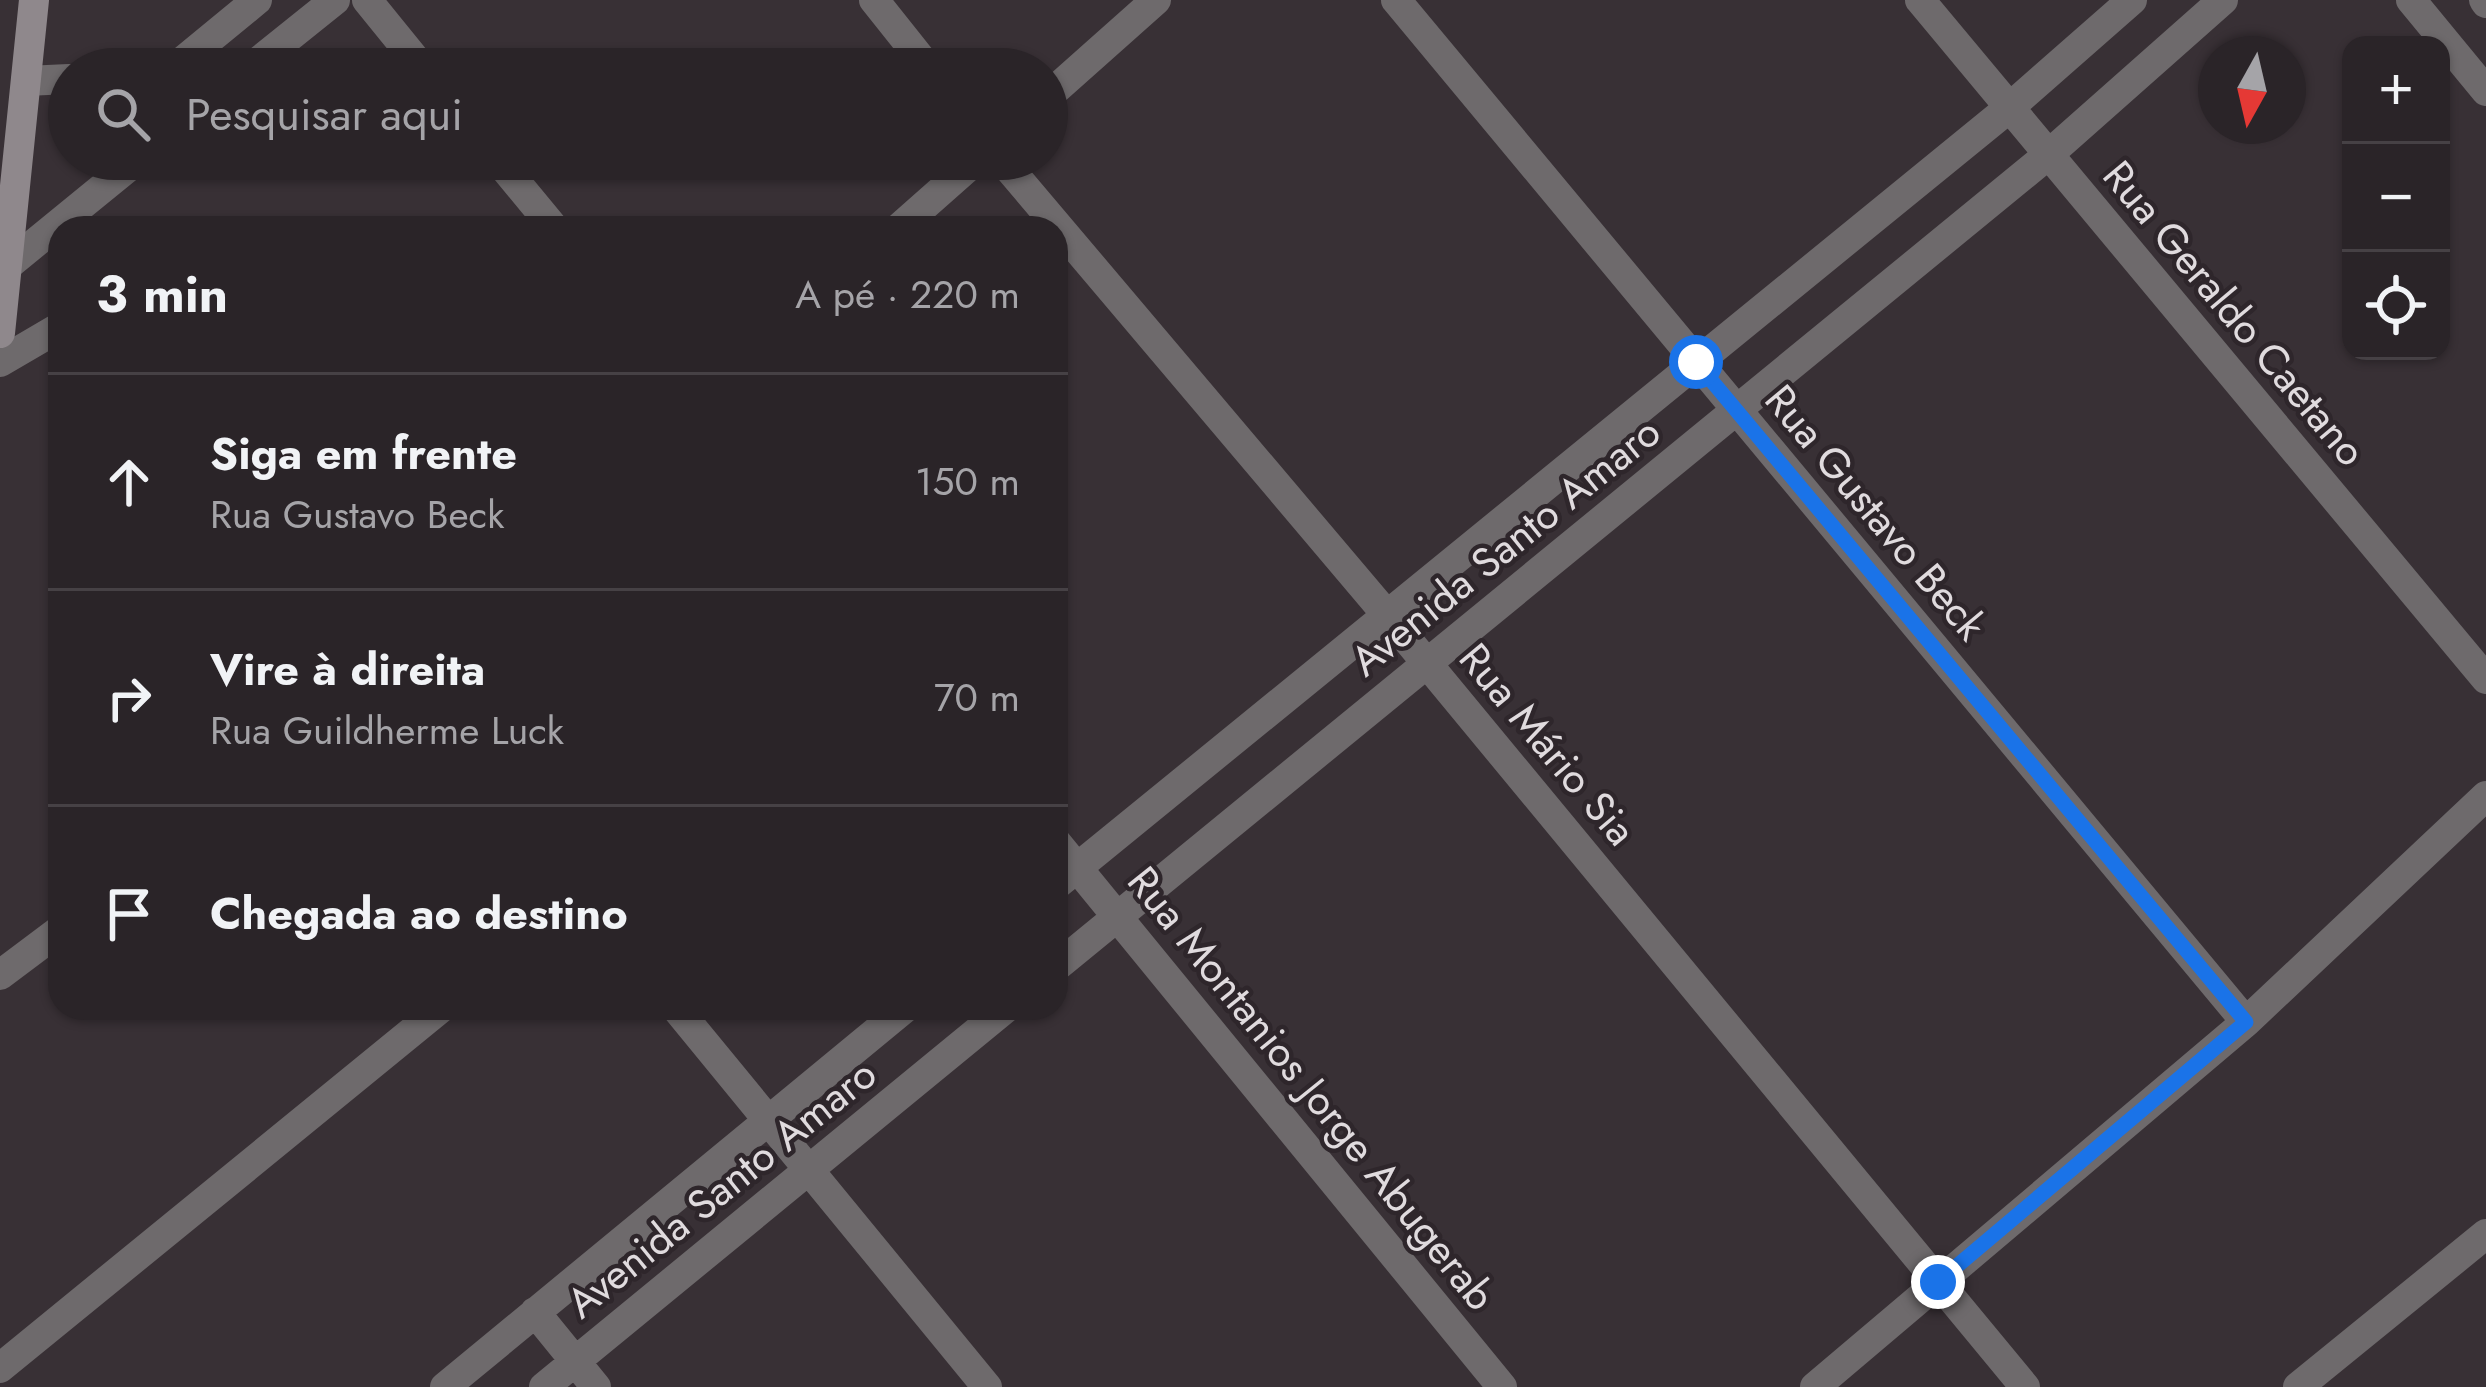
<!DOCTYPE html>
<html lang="pt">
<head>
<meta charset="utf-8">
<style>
  :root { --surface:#2a2428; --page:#322c30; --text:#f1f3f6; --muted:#a5a4a8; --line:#464145 }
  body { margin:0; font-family:Jost,sans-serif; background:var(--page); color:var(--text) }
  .controls { position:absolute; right:36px; top:36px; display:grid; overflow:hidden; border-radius:24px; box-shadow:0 3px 9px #0004 }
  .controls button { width:108px; height:108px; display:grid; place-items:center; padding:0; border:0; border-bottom:3px solid var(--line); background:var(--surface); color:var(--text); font:60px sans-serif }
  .compass { position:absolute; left:2198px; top:36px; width:108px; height:108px; border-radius:50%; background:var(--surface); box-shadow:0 3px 9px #0004; rotate:188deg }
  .stop { position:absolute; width:36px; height:36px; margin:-27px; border:9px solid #1a73e8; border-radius:50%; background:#fff }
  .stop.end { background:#1a73e8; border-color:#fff; box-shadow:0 3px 12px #0008 }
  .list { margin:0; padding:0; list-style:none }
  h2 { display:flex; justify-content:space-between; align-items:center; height:156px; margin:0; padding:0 48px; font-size:51px }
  h2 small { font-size:39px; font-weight:400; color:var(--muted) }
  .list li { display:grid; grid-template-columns:78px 1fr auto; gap:36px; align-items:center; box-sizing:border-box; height:216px; padding:0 48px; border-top:3px solid var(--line) }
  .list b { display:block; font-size:45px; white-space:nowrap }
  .list p { margin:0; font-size:39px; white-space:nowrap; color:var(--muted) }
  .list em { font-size:39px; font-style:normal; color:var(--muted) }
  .icon { flex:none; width:66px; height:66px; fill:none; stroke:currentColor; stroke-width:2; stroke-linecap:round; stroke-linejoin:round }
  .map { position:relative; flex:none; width:2486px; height:1387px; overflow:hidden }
  .search { position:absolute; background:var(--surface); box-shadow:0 3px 9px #0004; left:48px; top:48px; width:1020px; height:132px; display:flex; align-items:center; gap:30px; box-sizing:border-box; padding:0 42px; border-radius:66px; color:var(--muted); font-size:45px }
  .panel { position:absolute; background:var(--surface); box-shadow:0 3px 9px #0004; left:48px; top:216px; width:1020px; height:804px; border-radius:36px }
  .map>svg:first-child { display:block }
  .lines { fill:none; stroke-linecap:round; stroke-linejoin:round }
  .street { stroke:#6e6a6c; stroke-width:30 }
  .secondary { stroke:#8f888c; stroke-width:30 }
  .route { stroke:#1a73e8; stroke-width:15 }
  .labels { text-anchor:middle; stroke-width:9; stroke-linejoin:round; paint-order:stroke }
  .street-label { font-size:42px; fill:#e0dbde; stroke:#2e262b }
</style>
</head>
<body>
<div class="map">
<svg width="2486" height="1387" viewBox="0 0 2486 1387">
  <rect width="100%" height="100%" fill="#383035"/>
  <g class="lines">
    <!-- street -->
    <path class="street" d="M367,0l56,69
      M874,0l55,69
      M1396,0l850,1022
      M1920,0l566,679
      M2411,0l75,91
      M2484,0l2,3
      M173,69l84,-69
      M249,69l86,-69
      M26,81l43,-2
      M1047,97l109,-97
      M497,159l57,69
      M1001,159l386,456 638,772
      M899,228l78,-69
      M8,265l130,-106
      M0,362l60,-35
      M1056,842l446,545
      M1056,885l953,-777 123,-108
      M1056,967l992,-812 175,-155
      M0,975l60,-45
      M676,1008l311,379
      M535,1312l61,75
      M0,1368l441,-360
      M445,1387l460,-379
      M544,1387l462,-379
      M1815,1387l431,-365 240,-226
      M2298,1387l188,-153"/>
    <!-- secondary -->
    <path class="secondary" d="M0,333l34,-333"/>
  </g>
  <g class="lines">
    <!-- route -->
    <path class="route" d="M1696,362l550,660 -308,260"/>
  </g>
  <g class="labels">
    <!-- street labels -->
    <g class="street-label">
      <text transform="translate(2235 313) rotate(50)" y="15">Rua Geraldo Caetano</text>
      <text transform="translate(1876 512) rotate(50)" y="15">Rua Gustavo Beck</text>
      <text transform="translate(1505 546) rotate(-39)" y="15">Avenida Santo Amaro</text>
      <text transform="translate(1548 744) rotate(50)" y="15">Rua Mário Sia</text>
      <text transform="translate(1312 1088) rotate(51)" y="15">Rua Montanios Jorge Abugerab</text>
      <text transform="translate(721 1188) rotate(-39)" y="15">Avenida Santo Amaro</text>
    </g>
  </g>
</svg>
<div class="controls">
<button>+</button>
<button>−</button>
<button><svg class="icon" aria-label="locate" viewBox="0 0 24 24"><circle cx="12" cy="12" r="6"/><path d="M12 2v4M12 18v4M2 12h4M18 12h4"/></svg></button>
</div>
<svg class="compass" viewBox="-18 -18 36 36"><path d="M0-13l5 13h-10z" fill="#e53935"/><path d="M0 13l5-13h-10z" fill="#a5a4a8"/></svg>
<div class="stop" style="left:1696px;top:362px"></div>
<div class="stop end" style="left:1938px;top:1282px"></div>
<div class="search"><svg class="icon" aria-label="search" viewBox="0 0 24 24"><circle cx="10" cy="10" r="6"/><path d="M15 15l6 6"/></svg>Pesquisar aqui</div>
<section class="panel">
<h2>3 min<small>A pé · 220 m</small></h2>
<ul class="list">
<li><svg class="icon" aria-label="ahead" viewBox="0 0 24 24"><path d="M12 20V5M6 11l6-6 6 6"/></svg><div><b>Siga em frente</b><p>Rua Gustavo Beck</p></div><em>150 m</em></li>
<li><svg class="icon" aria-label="right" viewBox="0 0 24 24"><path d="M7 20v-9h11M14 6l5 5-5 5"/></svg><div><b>Vire à direita</b><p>Rua Guildherme Luck</p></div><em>70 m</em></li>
<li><svg class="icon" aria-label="arrive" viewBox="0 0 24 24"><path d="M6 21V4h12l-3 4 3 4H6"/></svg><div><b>Chegada ao destino</b></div></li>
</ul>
</section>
</div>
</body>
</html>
